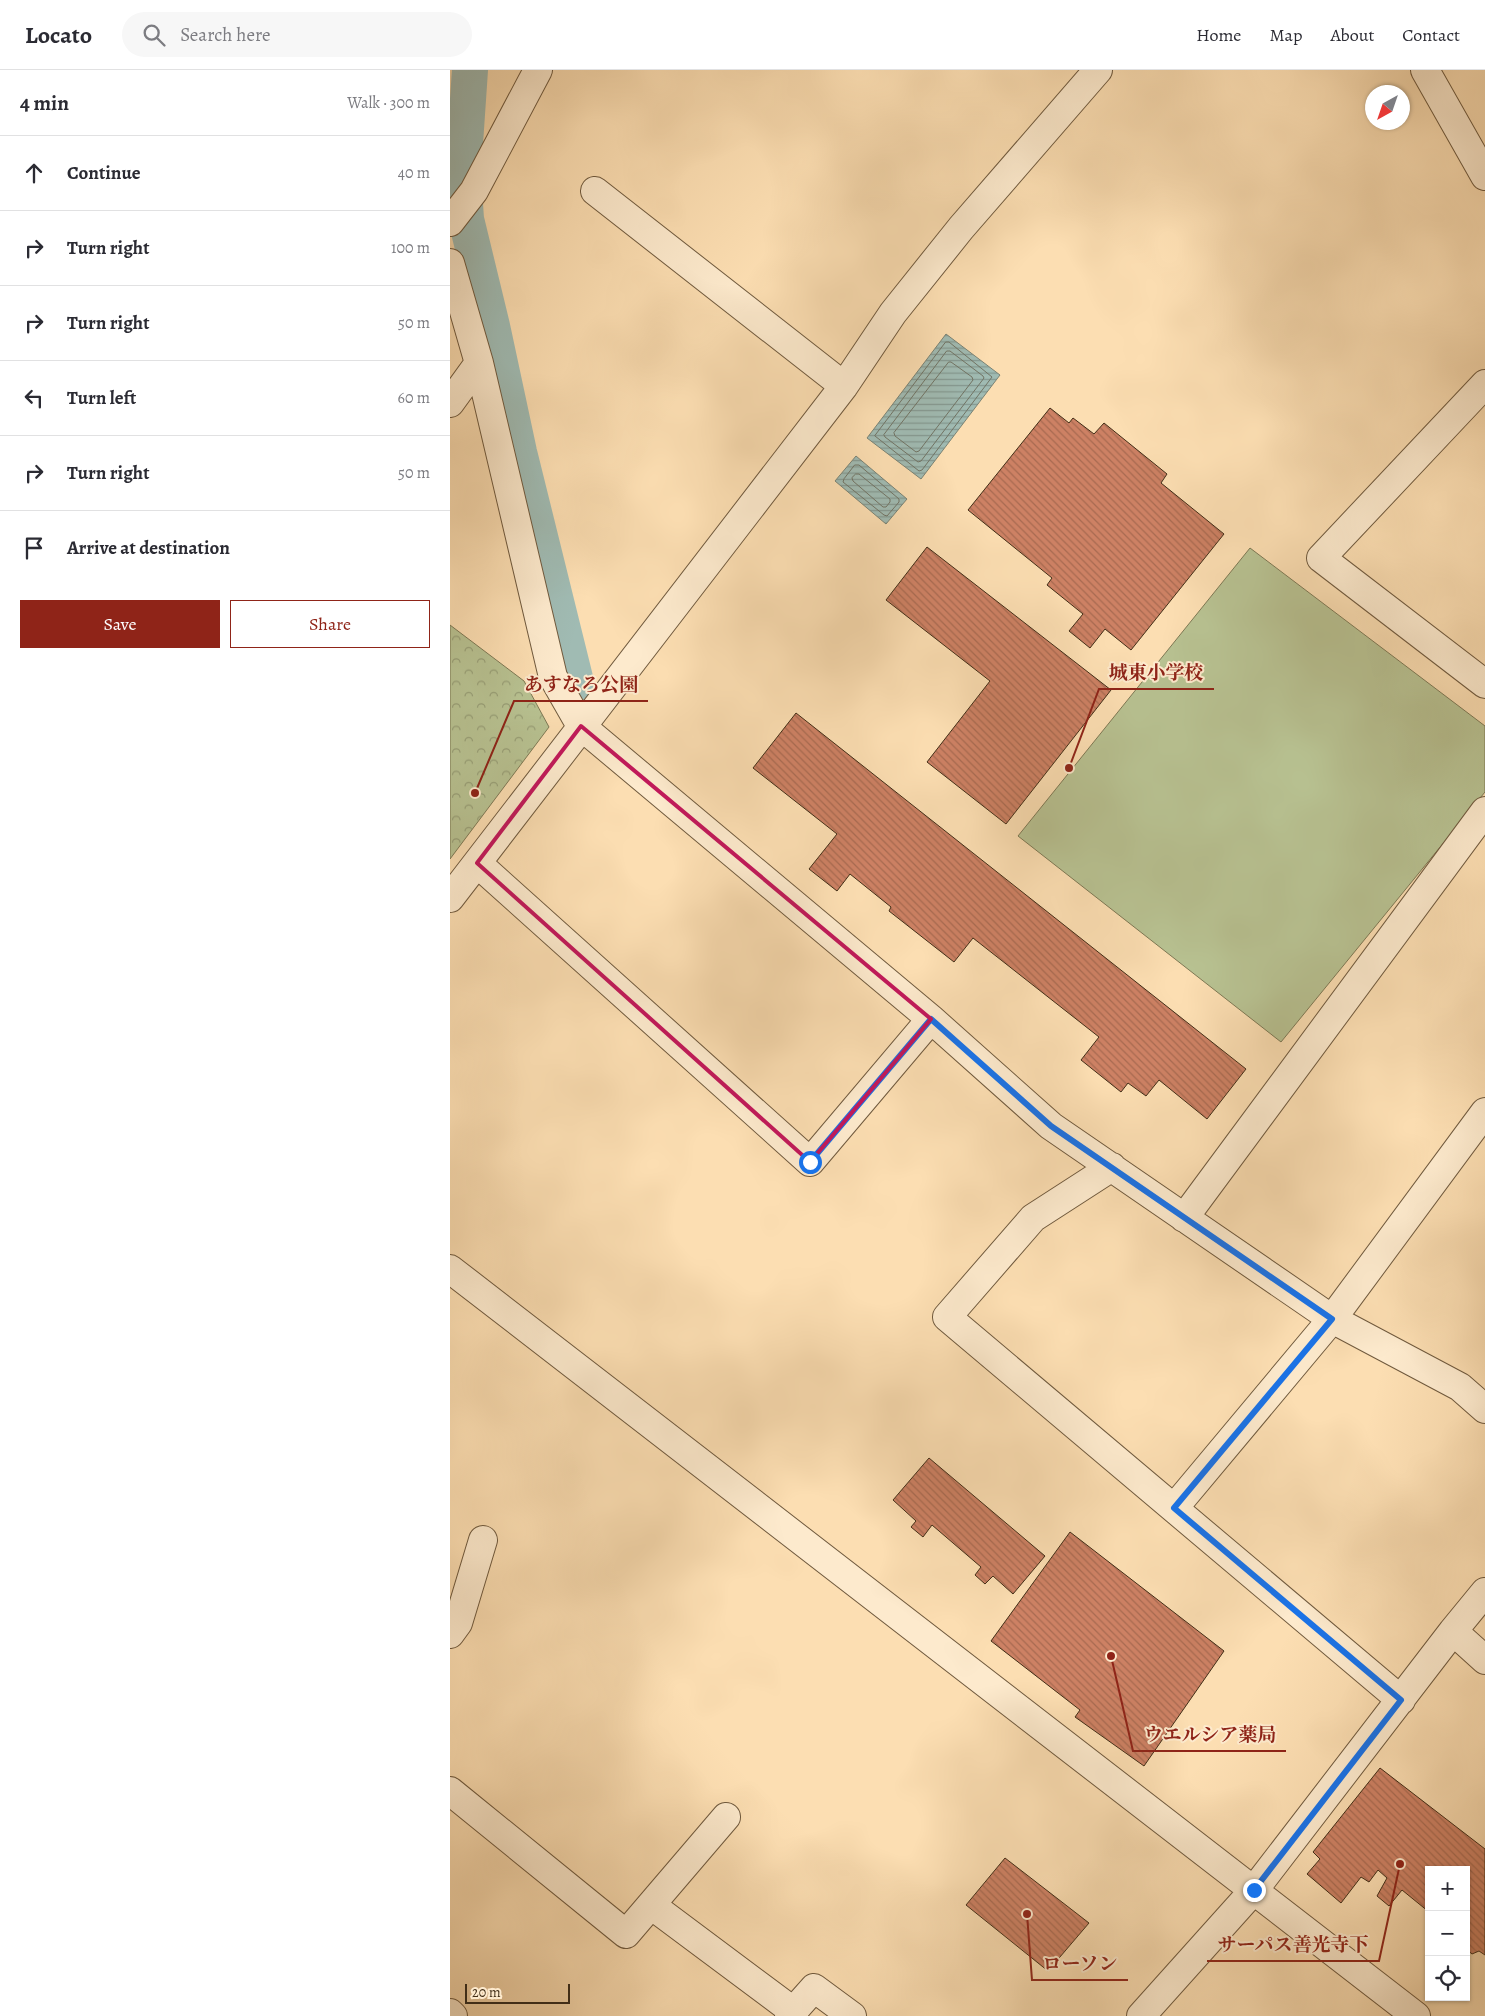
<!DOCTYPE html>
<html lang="en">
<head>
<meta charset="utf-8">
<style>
  :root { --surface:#fff; --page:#f7f7f7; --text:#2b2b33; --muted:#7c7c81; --line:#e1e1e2; --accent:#8f2418 }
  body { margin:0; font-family:Alegreya,"Noto Serif JP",serif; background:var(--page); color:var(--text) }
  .controls { position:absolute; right:15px; bottom:15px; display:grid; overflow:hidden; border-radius:0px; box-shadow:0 1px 4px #0004 }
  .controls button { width:45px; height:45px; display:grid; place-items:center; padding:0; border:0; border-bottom:1px solid var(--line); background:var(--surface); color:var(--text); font:25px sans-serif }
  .compass { position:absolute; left:915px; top:15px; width:45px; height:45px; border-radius:50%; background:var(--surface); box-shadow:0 1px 4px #0004; rotate:220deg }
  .scale { position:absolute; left:15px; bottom:12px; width:105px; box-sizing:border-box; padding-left:5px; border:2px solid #422e17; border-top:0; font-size:14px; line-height:18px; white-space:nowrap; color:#422e17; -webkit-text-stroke:4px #fdeacd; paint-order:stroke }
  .stop { position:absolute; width:15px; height:15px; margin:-11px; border:4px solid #1a73e8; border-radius:50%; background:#fff }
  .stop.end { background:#1a73e8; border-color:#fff; box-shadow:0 1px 5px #0008 }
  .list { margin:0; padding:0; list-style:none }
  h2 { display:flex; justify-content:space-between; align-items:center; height:65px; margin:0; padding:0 20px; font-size:21px }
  h2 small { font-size:16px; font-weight:400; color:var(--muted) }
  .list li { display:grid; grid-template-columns:32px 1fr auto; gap:15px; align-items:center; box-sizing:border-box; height:75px; padding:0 20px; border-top:1px solid var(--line) }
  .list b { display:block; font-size:19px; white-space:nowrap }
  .list em { font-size:16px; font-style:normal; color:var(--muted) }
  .actions { display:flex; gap:10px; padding:15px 20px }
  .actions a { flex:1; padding:11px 0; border:1px solid var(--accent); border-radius:0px; text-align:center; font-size:18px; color:var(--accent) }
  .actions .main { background:var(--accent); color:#fff }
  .icon { flex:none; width:28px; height:28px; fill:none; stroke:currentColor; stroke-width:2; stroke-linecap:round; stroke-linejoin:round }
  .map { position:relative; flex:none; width:1035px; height:1946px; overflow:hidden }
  header { display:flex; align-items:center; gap:30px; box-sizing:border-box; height:70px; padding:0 25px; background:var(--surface); border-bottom:1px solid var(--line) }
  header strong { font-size:24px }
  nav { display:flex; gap:28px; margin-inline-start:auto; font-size:18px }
  .search { width:350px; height:45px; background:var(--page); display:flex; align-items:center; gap:12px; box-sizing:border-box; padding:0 18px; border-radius:28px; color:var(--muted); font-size:19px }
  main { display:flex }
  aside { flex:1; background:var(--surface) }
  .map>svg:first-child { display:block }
  .park { fill:url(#park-crowns); stroke:#7d7854 }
  .pitch { fill:#b8c292; stroke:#7d7854 }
  .water { fill:url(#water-rules); stroke:#7a8375 }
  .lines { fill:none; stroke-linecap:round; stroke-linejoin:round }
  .shore { stroke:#717465; stroke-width:1 }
  .canal { stroke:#a0bbb3; stroke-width:36 }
  .building { fill:url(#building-back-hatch); stroke:#422e17 }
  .minor-casing { stroke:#705a3e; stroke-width:30 }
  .minor { stroke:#fdeacd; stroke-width:28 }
  .route { stroke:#1a73e8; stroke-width:6 }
  .marked { fill:none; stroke:#c2185b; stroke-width:4; stroke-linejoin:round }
  .leader { fill:none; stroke:#8f2418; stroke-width:2 }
  .callout-dot { fill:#8f2418; stroke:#fdeacd; stroke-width:2 }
  .callout-label { font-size:19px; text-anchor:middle; font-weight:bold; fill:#8f2418; stroke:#fdeacd; stroke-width:4; stroke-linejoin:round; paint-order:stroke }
</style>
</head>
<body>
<header>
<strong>Locato</strong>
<div class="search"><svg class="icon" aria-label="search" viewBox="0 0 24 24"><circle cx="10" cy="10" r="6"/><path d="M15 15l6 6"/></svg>Search here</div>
<nav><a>Home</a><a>Map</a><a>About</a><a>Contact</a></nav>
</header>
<main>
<aside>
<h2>4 min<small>Walk · 300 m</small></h2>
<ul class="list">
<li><svg class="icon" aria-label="ahead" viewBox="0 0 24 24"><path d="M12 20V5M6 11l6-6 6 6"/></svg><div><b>Continue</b></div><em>40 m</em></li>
<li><svg class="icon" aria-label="right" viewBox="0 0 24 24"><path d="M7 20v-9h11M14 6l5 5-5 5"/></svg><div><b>Turn right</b></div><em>100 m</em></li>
<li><svg class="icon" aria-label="right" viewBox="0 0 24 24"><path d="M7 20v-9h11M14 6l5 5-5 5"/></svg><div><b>Turn right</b></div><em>50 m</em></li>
<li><svg class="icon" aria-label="left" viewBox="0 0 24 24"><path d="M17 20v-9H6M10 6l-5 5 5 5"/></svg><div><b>Turn left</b></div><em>60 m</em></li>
<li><svg class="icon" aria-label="right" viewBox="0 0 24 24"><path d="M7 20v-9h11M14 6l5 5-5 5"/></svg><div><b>Turn right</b></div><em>50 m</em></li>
<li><svg class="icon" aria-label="arrive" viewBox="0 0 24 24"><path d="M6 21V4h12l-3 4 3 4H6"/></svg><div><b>Arrive at destination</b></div></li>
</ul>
<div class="actions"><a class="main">Save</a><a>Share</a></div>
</aside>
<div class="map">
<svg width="1035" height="1946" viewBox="0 0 1035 1946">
  <defs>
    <pattern id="park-crowns" width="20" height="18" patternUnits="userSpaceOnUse" patternTransform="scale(1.25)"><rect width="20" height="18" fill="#b8c292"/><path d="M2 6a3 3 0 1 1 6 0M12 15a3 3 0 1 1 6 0" fill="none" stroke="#979e76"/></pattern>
    <pattern id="water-rules" width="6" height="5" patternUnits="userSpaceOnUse" patternTransform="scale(1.25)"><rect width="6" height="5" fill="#a0bbb3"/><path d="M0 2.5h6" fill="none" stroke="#849891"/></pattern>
    <pattern id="building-back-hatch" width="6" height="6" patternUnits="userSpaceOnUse" patternTransform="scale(1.25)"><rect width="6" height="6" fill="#cd8164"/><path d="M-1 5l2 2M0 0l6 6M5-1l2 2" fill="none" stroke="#a86a51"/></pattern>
  </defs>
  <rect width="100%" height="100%" fill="#fcdeb2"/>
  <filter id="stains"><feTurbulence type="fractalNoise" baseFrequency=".004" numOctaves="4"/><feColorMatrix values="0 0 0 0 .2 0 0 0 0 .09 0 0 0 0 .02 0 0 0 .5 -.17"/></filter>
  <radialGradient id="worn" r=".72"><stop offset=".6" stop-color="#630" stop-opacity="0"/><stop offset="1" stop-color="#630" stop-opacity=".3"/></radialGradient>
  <!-- park -->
  <path class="park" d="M0,555l74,56 25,46 -99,132z"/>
  <!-- pitch -->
  <path class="pitch" d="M800,478l235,178v66l-204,250 -263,-206z"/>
  <!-- water -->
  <path class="water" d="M496,264l54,41 -79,104 -54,-41z
    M406,386l51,43 -21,25 -51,-43z"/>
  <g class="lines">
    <!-- shore -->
    <path class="shore" d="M496,272h3l43,35 -70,93 -3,1 -44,-35z
      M497,281h3l33,25 1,2 -63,83 -3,1 -33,-25 -1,-2z
      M499,292h2l21,15 1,3 -54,71 -3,1 -21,-16 -1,-3z
      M405,395h4l40,34v3l-12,14 -3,-1 -41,-33 1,-3z
      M406,404h3l31,25v3l-4,5h-3l-30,-26 -1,-3z"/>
    <!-- canal -->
    <path class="canal" d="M20,0l-7,103 3,46 26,107 27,126 59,238"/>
  </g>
  <!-- building -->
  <path class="building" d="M600,338l19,15 4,-5 21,16 10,-11 63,51 -6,9 63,51 -93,116 -26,-21 -15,19 -21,-17 14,-17 -36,-29 5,-7 -84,-68z
    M477,477l184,143 -105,134 -79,-62 63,-81 -104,-81z
    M346,643l450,356 -39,50 -48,-39 -13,16 -18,-13 -7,9 -40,-32 18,-23 -126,-99 -19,24 -65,-51 2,-4 -41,-33 -13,17 -28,-22 28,-35 -84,-66z
    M479,1388l116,98 -32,38 -20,-18 -8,8 -10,-9 6,-8 -49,-42 -9,12 -12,-10 5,-6 -23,-21z
    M620,1462l154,119 -80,115 -69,-49 5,-7 -89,-69z
    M930,1698l105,81v106l-6,-4 -7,3 -6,-5v-79h-37v42l-27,-22 -13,16 -12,-10 10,-18 -9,-8 -9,12 -8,-5 -20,26 -34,-29 13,-15 -7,-7z
    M555,1788l84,65 -41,48 -82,-66z"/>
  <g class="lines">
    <!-- minor casing -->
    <g class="minor-casing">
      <path id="minor" d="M975,0l60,106
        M145,121l249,195
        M0,152l24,-31 64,-121
        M0,193l29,100 74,314 28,49 350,293 120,107 281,193 128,68 25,22
        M1035,314l-164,174 164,126
        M0,333l29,-40
        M27,793l333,299 121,-143
        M0,828l394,-512 49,-73 68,-85 137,-158
        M662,1097l-79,51 -86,99 454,383
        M734,1148l301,-407
        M0,1199l966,747
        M724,1438l158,-189 153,-207
        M1003,1561l32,29
        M0,1564l8,-11 25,-83
        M0,1721l176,143 100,-117
        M201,1835l142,106
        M0,1943l3,3
        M339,1946l25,-28 38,28
        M691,1946l113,-126 199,-259 32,-39"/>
    </g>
    <!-- minor -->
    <use href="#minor" class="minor"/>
  </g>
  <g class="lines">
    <!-- route -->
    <path class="route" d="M360,1092l121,-143 120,107 281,193 -158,189 227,192 -147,190"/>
  </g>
  <!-- marked area -->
  <path class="marked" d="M131,656l350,293 -121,143 -333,-299z"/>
  <!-- callouts -->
  <path class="leader" d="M619 698L649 619H764M25 723L64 631H198M661 1586L683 1681H836M950 1794L929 1891H757M577 1844L582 1910H678"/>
  <g class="callout-dot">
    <circle cx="619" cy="698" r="5"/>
    <circle cx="25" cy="723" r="5"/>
    <circle cx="661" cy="1586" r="5"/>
    <circle cx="950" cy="1794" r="5"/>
    <circle cx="577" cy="1844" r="5"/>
  </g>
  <g class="callout-label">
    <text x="706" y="609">城東小学校</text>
    <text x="131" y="621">あすなろ公園</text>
    <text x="760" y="1671">ウエルシア薬局</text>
    <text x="843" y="1881">サーパス善光寺下</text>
    <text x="630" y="1900">ローソン</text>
  </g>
  <rect width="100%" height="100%" filter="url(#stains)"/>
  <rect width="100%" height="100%" fill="url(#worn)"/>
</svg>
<div class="controls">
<button>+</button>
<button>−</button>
<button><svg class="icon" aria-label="locate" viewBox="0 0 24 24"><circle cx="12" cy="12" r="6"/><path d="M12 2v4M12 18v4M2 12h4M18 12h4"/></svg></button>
</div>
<svg class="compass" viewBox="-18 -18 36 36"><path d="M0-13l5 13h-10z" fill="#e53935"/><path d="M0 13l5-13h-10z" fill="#7c7c81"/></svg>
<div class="scale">20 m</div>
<div class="stop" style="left:360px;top:1092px"></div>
<div class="stop end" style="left:804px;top:1820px"></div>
</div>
</main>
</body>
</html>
